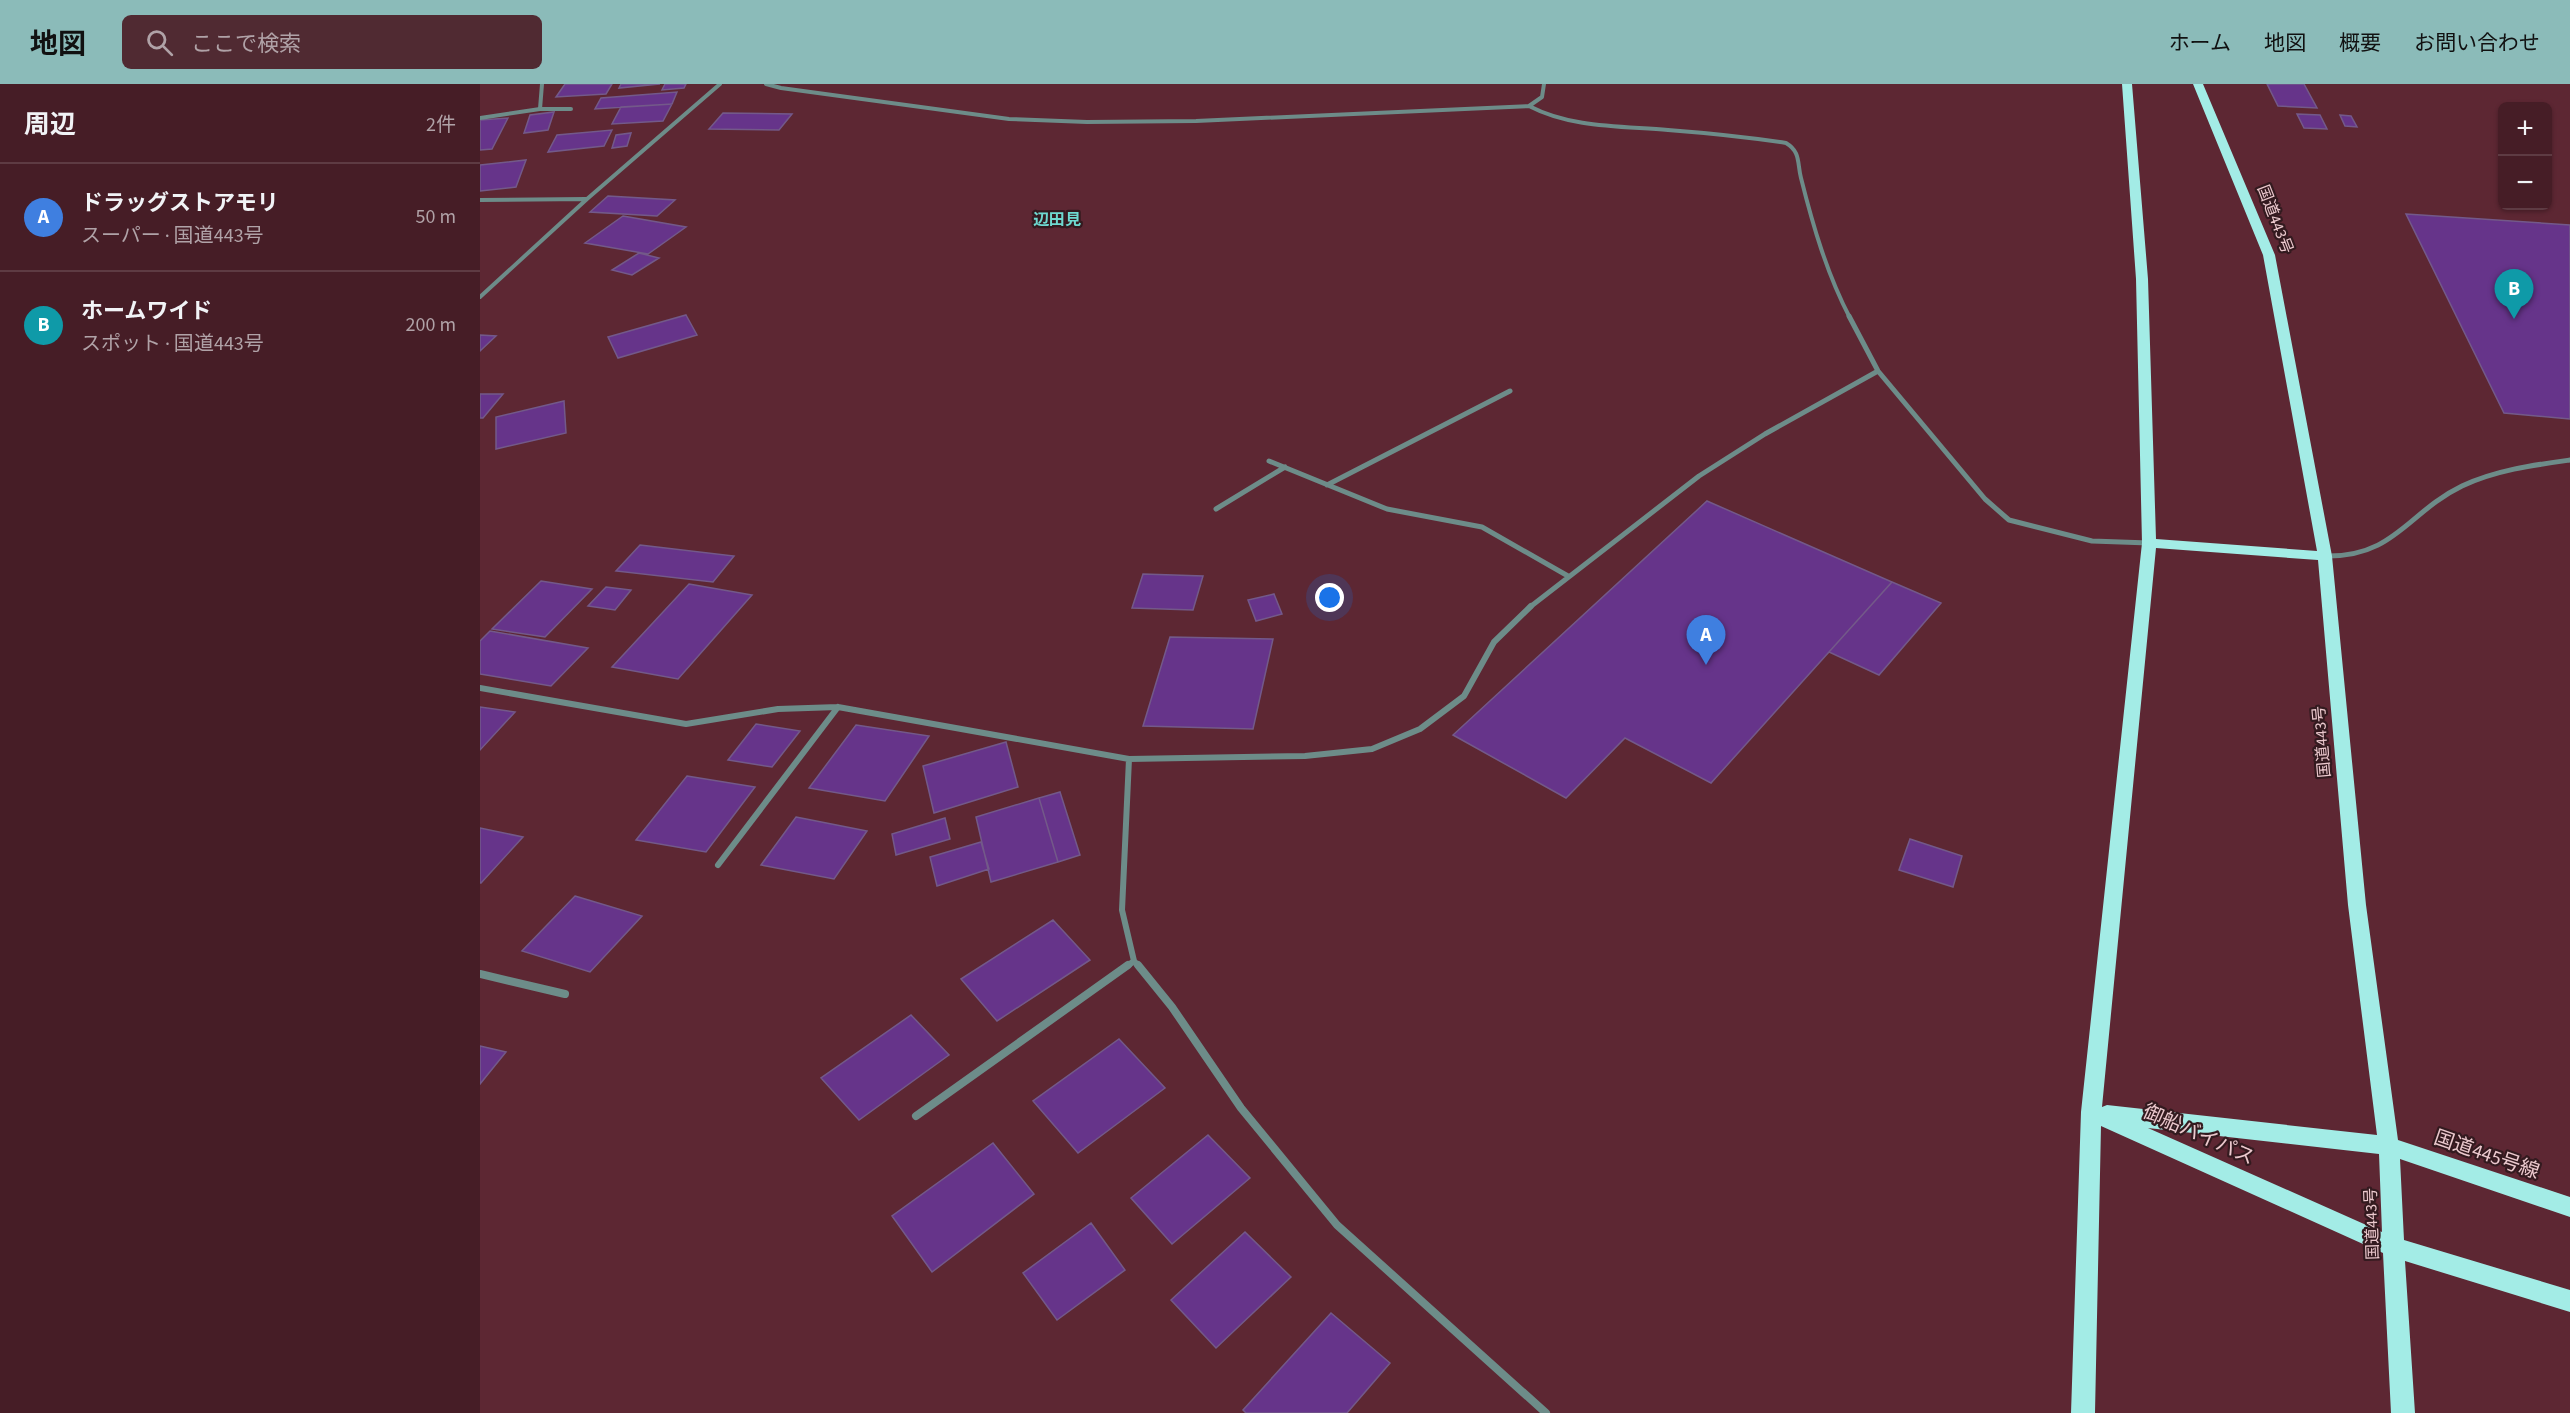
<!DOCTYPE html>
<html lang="ja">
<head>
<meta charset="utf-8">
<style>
  :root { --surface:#461d26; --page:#502a32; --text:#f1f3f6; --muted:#b0a2a7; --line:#5e3b43; --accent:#8bbbb9 }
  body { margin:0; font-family:"Source Sans 3","Noto Sans JP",sans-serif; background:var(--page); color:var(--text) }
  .controls { position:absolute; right:18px; top:18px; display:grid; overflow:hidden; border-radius:9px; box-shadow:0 2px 4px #0004 }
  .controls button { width:54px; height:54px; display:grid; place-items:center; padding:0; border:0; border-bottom:2px solid var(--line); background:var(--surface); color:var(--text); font:30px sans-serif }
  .you { position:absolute; left:850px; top:514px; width:21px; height:21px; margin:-15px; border:4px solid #fff; border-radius:50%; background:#1a73e8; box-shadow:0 0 0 9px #1a73e833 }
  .badge { display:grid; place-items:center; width:39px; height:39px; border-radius:50%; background:var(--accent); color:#fff; font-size:20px; font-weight:700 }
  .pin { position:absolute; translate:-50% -50px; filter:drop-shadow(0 2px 3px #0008) }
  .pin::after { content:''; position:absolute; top:32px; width:21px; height:18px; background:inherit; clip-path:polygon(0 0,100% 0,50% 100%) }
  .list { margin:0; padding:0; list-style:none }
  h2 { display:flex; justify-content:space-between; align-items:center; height:78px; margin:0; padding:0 24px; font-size:26px }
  h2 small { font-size:20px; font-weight:400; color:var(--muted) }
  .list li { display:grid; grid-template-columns:39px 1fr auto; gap:18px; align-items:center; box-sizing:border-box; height:108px; padding:0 24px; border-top:2px solid var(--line) }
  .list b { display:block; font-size:22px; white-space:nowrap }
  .list p { margin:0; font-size:20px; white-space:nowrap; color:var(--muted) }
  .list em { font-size:20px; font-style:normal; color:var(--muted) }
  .icon { flex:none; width:33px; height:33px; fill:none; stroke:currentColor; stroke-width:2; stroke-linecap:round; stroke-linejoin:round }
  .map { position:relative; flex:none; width:2090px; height:1329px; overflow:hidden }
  header { display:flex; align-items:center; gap:36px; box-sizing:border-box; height:84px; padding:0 30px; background:var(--accent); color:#111 }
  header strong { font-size:28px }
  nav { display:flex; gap:33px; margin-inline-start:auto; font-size:21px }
  .search { width:420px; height:54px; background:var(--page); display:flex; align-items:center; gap:15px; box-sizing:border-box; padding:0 21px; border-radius:9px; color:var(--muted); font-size:22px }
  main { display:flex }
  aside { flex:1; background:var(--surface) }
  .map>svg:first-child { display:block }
  .building { fill:#66348a; stroke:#735989; stroke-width:1.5 }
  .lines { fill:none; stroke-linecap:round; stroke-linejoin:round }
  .minor-far3 { stroke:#6d8c89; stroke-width:4 }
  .minor-far2 { stroke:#6d8c89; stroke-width:5 }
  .minor-far1 { stroke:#6d8c89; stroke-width:6 }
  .minor { stroke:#6d8c89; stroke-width:8 }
  .trunk { fill:#a3ece6; fill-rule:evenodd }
  .labels { text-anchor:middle; stroke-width:4.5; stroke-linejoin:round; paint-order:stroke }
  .far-quarter-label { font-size:16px; font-weight:bold; fill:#6ed9d0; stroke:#331a1f }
  .street-label { font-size:16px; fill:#ecc9ce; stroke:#331a1f }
  .near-street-label { font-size:20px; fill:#ecc9ce; stroke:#331a1f }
</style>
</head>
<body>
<header>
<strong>地図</strong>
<div class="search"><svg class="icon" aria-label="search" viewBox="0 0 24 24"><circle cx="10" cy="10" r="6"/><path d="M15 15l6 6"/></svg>ここで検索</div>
<nav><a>ホーム</a><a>地図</a><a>概要</a><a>お問い合わせ</a></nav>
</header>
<main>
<aside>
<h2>周辺<small>2件</small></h2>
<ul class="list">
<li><span class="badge" style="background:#3f7fe0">A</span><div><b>ドラッグストアモリ</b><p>スーパー · 国道443号</p></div><em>50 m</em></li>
<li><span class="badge" style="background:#0f9aa8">B</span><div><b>ホームワイド</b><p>スポット · 国道443号</p></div><em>200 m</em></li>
</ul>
</aside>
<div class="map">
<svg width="2090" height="1329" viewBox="0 0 2090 1329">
  <rect width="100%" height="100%" fill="#5d2733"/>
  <!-- building -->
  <path class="building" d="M85,0h47l-6,10 -50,3z
    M141,0h39l-41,4z
    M185,0h21l-2,4 -22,2z
    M1787,0h37l13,24 -39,-2z
    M197,8l-5,12 -77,5 6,-11z
    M192,20l-9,17 -51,3 9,-17z
    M74,28l-6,18 -24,3 6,-18z
    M243,29l69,1 -13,16 -70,-1z
    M1817,30l23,1 7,14 -23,-1z
    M1860,31l11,1 6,11 -12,-1z
    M28,34l-16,31 -12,1v-30z
    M132,46l-8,16 -56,6 9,-17z
    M151,49l-4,13 -15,2 4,-13z
    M46,76l-10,27 -36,4v-26z
    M128,112l67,4 -18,16 -67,-4z
    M1926,130l164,11v194l-66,-6z
    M143,132l63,11 -38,27 -63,-11z
    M159,169l20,5 -27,17 -20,-5z
    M206,231l11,20 -79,23 -10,-21z
    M0,251l16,1 -16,15z
    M0,310h23l-20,24h-3z
    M84,317l2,32 -70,16v-32z
    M1227,417l185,81 -181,201 -86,-45 -59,60 -113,-63z
    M160,461l94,11 -21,26 -97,-11z
    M663,490l60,2 -10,34 -61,-2z
    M61,497l51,8 -47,48 -53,-8z
    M1412,498l49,21 -62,72 -50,-23z
    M209,500l63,11 -74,84 -66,-12z
    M126,503l25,3 -16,20 -27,-4z
    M794,510l8,20 -26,7 -8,-21z
    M10,547l98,17 -37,38 -71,-12v-33z
    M690,553l103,2 -20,90 -110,-3z
    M0,623l35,5 -35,38z
    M276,640l44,7 -28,36 -44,-7z
    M376,641l73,11 -44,65 -76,-13z
    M526,658l12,45 -84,26 -11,-47z
    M207,692l68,11 -49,65 -70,-12z
    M580,708l20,63 -22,7 -19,-64z
    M559,714l19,64 -67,20 -15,-65z
    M316,733l71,14 -33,48 -73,-14z
    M465,734l5,21 -54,16 -4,-21z
    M0,744l43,9 -42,46h-1z
    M1430,755l52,17 -9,31 -54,-17z
    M501,758l8,27 -52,17 -7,-29z
    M95,812l67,20 -52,56 -68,-21z
    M573,836l37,40 -93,61 -36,-42z
    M431,931l38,40 -90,65 -38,-42z
    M639,955l46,49 -87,65 -45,-52z
    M0,962l26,6 -26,32z
    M728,1051l42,43 -78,66 -41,-46z
    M513,1059l41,51 -102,78 -40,-56z
    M611,1139l34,47 -68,50 -34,-47z
    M765,1148l46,45 -75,71 -45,-48z
    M851,1229l59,50 -43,50h-101l-3,-3z"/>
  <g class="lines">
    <!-- minor-far3 -->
    <path class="minor-far3" d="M286,0l15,4 228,31 78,3 109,-1 333,-15c42,22 92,20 139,24 39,3 79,7 118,13 15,9 11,20 15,35 12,48 26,96 49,140
      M1049,22l13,-9 2,-13
      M60,25l2,-25
      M0,34l60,-9h31
      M0,116l106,-1
      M0,213l107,-98 133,-115"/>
    <!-- minor-far2 -->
    <path class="minor-far2" d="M1369,232l29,55 107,128 24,21 83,21 57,2
      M789,377l118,48 95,18 86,49
      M847,401l183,-94
      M736,425l69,-42
      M1846,472c69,1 82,-44 136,-70 34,-16 72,-21 108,-26
      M1050,523l169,-131 66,-42 113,-63"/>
    <!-- minor-far1 -->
    <path class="minor-far1" d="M0,604l206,36 92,-15 60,-2 291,52 176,-3 67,-7 48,-20 44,-33 30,-54 37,-36
      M649,675l-7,151 12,51 5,6
      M238,781l120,-158
      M646,883l8,-6"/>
    <!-- minor -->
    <path class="minor" d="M658,881l34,42 69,101 96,117 209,188
      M0,890l85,20
      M436,1032l212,-151"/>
    <!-- trunk -->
    <path class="trunk" d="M1642,0h10l16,195 8,260 161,12 -54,-296 -70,-171h10l72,171 57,301 34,349 32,235 172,57v20l-170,-58 4,81 166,50v22l-165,-51 10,152h-24l-8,-160 -282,-127 -6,287h-24l10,-301 61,-569 -6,-264zM1676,464l162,12 30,345 29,230 -270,-30 -5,2zM1668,1044l231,26 3,78z"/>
  </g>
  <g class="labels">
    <!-- far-quarter labels -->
    <g class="far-quarter-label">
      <text x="577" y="141">辺田見</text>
    </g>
    <!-- street labels -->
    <g class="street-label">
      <text transform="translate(1796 135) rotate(69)" y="6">国道443号</text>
      <text transform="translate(1841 658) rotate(-95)" y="6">国道443号</text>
      <text transform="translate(1891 1140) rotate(-92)" y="6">国道443号</text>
    </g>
    <!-- near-street labels -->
    <g class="near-street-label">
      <text transform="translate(1719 1050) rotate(24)" y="7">御船バイパス</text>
      <text transform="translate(2007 1070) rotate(19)" y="7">国道445号線</text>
    </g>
  </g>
</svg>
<div class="controls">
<button>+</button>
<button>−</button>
</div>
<div class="you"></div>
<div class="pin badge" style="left:1226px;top:581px;background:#3f7fe0">A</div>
<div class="pin badge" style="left:2034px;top:235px;background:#0f9aa8">B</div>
</div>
</main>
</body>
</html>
